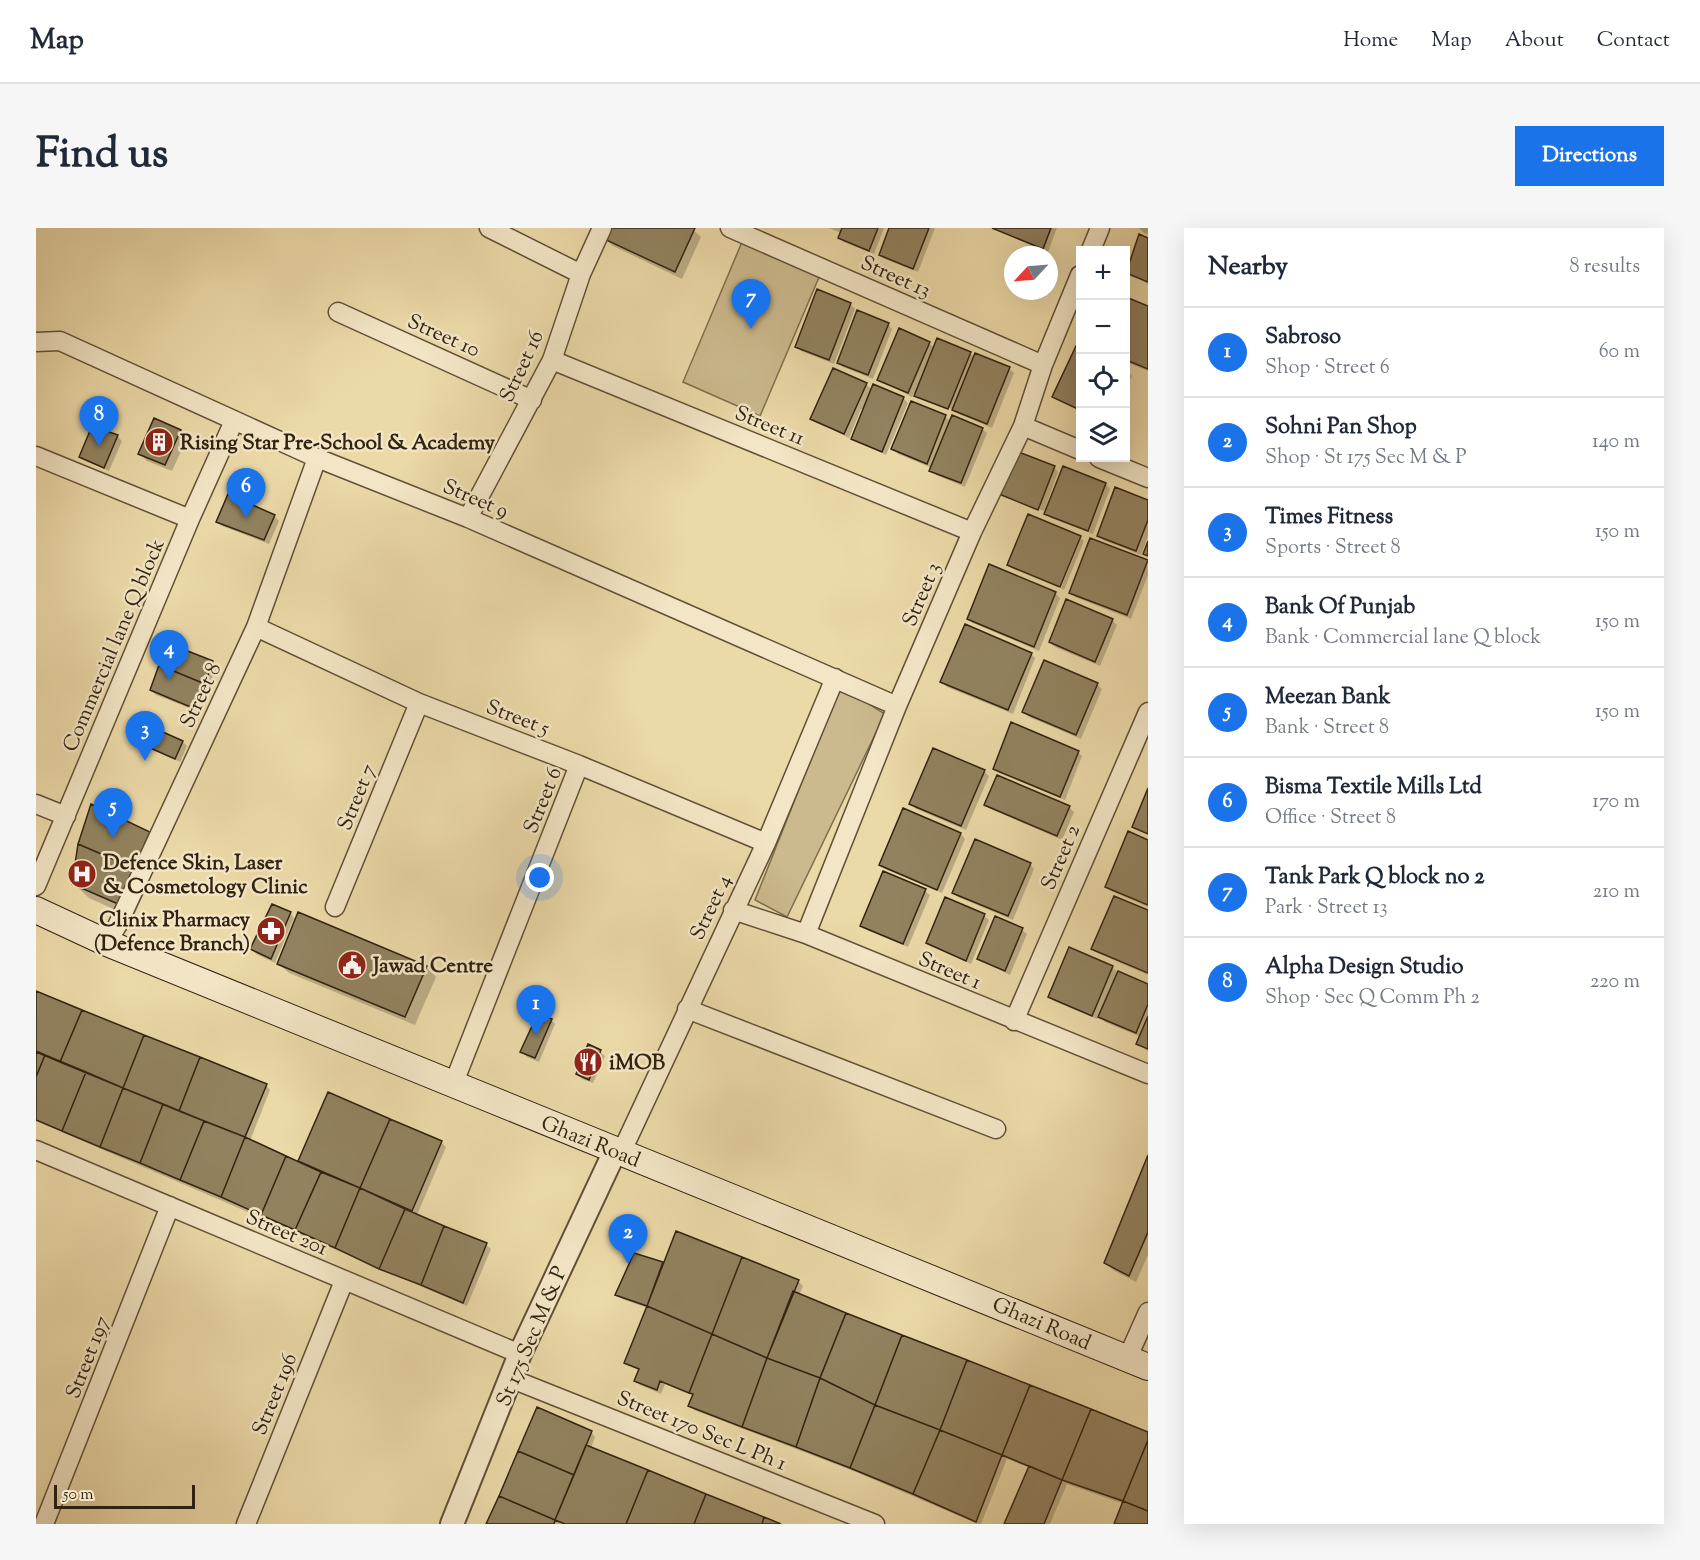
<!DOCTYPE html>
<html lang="en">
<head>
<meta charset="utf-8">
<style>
  :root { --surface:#fff; --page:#f6f6f7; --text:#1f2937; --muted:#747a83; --line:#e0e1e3; --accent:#1a73e8 }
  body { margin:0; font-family:"Sorts Mill Goudy",serif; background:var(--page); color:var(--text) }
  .controls { position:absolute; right:18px; top:18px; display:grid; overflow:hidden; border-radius:0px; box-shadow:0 6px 24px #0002 }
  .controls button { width:54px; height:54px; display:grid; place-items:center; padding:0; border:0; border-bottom:2px solid var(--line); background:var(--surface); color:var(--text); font:30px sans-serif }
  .compass { position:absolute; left:968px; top:18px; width:54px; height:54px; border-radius:50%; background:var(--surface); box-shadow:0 6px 24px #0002; rotate:244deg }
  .scale { position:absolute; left:18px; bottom:15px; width:141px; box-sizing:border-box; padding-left:6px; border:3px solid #312310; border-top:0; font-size:16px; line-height:21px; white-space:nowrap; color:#312310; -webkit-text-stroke:4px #f3e6c6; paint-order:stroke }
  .you { position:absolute; left:504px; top:650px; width:21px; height:21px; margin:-15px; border:4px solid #fff; border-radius:50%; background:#1a73e8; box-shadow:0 0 0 9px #1a73e833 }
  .badge { display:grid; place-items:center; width:39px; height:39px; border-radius:50%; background:var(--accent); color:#fff; font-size:20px; font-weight:700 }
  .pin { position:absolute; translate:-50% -50px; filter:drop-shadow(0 2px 3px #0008) }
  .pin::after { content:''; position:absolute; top:32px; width:21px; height:18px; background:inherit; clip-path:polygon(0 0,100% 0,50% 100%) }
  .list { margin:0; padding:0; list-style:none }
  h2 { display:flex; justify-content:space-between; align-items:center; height:78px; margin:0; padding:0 24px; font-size:26px }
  h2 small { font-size:20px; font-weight:400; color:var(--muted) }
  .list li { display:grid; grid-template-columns:39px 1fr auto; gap:18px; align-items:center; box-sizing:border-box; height:90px; padding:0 24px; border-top:2px solid var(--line) }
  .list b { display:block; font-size:22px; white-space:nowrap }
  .list p { margin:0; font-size:20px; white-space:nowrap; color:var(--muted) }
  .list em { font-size:20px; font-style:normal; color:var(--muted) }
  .icon { flex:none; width:33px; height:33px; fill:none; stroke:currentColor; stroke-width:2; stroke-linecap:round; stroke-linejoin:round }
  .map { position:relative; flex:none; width:1112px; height:1296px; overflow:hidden; border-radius:0px }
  header { display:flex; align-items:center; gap:36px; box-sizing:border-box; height:84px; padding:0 30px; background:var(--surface); border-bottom:2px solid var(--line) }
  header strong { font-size:28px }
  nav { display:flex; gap:33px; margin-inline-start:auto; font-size:21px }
  .intro { display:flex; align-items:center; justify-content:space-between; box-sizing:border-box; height:144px; padding:0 36px }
  h1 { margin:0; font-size:42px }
  .button { padding:15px 27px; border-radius:0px; background:var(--accent); color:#fff; font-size:21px; font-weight:700 }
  main { display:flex; gap:36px; padding:0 36px }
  aside { flex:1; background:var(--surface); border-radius:0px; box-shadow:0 6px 24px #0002 }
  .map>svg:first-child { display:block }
  .green { fill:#ccba8e; stroke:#7e6e4f; stroke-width:1.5 }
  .shadow { fill:#0003 }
  .building { fill:#92825f; stroke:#312310; stroke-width:1.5 }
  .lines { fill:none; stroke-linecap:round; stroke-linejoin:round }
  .minor-casing { stroke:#605036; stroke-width:21 }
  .tertiary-casing { stroke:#605036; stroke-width:26 }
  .secondary-casing { stroke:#312310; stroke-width:28 }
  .minor { stroke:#f3e6c6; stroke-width:18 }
  .tertiary { stroke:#f3e6c6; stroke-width:22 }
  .secondary { stroke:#f3e6c6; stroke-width:26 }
  .labels { text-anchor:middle; stroke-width:5; stroke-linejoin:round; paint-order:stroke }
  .street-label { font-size:21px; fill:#312310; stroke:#f3e6c6 }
  .poi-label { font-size:21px; font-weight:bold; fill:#312310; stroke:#f3e6c6; text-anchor:start }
</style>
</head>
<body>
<header>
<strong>Map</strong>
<nav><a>Home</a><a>Map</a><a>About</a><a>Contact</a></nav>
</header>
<div class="intro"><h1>Find us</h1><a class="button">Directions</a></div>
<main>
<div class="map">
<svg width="1112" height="1296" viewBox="0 0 1112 1296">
  <rect width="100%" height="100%" fill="#ecd9a8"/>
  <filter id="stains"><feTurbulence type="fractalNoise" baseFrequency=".00333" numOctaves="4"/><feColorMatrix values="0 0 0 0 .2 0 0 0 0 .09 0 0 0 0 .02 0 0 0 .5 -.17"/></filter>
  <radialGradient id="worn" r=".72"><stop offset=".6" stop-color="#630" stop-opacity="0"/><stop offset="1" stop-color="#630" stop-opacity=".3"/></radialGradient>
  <!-- green -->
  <path class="green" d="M706,14l78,33 -60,141 -77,-34z
    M804,458l45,28 -98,203 -32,-17z"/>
  <!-- shadow -->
  <path class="shadow" d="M655,0l10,9 -19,42 -69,-33 -8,-7z
    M793,0h55l-10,26 -30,-12 -4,-4 1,-5z
    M855,0h44l-17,44 -33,-13 -5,-5z
    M956,0h65l-9,24z
    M1103,0h9v6l-4,-1z
    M1104,8l8,3v45l-22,-12z
    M1090,71l22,9v63l-22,-9z
    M814,76l5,5 -21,55 -33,-13 -4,-4z
    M852,96l4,5 -19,50 -30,-12 -5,-5z
    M893,115l6,6 35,4 5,5 34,11 5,4 -22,55 -33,-14 -5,-4 -35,-14v3l-5,-6 -2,4 -34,-18z
    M1040,120l4,2v61l-26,-14z
    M1090,142l6,6 -6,13z
    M830,156l6,6 31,8 5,5 -22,52 -33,-17 11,-28 -3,-1 -12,29 -37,-19z
    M876,175l34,14 5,5 31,7 5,4 -22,54 -29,-12 -4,-7 -34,-14 -5,-5z
    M57,200l25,9 4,4 -13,30 -28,-14z
    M144,203l7,7 -15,33 -25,-10 -7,-7z
    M1018,239l4,5 -14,39 -43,-17z
    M1070,256l4,5 -17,45 -42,-16 -5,-5z
    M1112,274v34l-7,19 -38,-15 -4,-5z
    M238,288l5,5 -10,23 -47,-18 -4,-4z
    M1043,309l-21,50 -45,-18 -4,-5z
    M1045,310l3,3 -20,49 -3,-2z
    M1111,333l1,14 -17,44 -56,-22 -4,-5z
    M954,338l66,28 4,4 -21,53 -66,-28 -5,-4z
    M1076,392l5,5 -17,41 -45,-19 -5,-5z
    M995,426l4,4 -22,56 -66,-27 -5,-5z
    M176,434l5,5 -20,44 -41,-16 -5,-5z
    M1061,456l5,5 -21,50 -52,-22 -5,-5z
    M96,511l51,3 4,4 -7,16z
    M1042,524l4,4 -17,44 -66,-27 -5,-5z
    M948,543l5,5 -23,54 -50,-21 -5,-5z
    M950,577l83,2 5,5 -12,28 -71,-31z
    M113,605l7,8 -14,32 -12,-12 -2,3 20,20 -15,34 -44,-20 -15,-14z
    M925,606l4,5 -23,54 -57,-24 -4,-4z
    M1112,613v66l-37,-16 -4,-5z
    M994,636l4,5 -21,51 -55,-23 -4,-5z
    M848,645l41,18 5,4 -22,52 -41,-17 -5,-5z
    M910,671l38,17 5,4 -18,44 -44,-21z
    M1112,684v63l-50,-22 -5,-4z
    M254,685l4,5 -19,45 -19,-9 -4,-5z
    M986,702l5,4 -17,41 -32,-16z
    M243,736l147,3 10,10 -21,48 -126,-52z
    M1076,739l5,5 31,13v66l-10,-7 3,-7 -36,-15 -7,-7 -1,4 -43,-18 -5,-4z
    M0,764l230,93 4,5 -20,51 49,22 30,-69 113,49 4,4 -29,68 69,30 5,4 -24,57 -431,-185z
    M515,792l4,4 -16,38 -12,-5 -5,-5z
    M564,824l5,4 -12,27 -11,-4 -4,-5z
    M1112,931v96l-12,27 -23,-12 -7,-7z
    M599,1027l30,9 133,17 5,5 -4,9 349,139v90h-32l8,-20 -57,-20 -17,40h-44l24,-56 -23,-9 -26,65h-3l-122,-52 -162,-62 -4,-5 4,-9 -29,-12 -4,10 -21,-9 -4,-5 4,-9 -14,-9 21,-54 -25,-9 -5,-5z
    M555,1204l4,5 -4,11 188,76h-291z"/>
  <!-- building -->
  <path class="building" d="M573,0h86l-20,44 -71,-33z
    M806,0h36l-9,23 -31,-13z
    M853,0h40l-16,41 -34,-14z
    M956,0h59l-8,21z
    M1103,6l9,4v44l-22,-9z
    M781,61l34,14 -22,57 -34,-13z
    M1090,69l22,9v63l-22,-9z
    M821,82l32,13 -21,52 -31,-12z
    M863,100l31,14 -22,51 -31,-13z
    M901,110l34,14 -23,57 -34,-13z
    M1040,118l4,2v62l-28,-13z
    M939,125l35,14 -23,57 -35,-14z
    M797,140l34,15 -23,51 -34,-15z
    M837,156l31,13 -22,55 -31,-13z
    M875,173l35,14 -19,49 -36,-15z
    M916,187l31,13 -22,55 -32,-12z
    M118,190l27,12 -16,35 -27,-11z
    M56,198l26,9 -14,33 -25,-11z
    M980,223l39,15 -17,44 -39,-16z
    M1027,238l43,17 -18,48 -44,-17z
    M1079,259l33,13v20l-12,31 -39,-15z
    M192,266l47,21 -11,25 -48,-18z
    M992,286l53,22 -21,51 -53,-22z
    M1054,310l58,22 -21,55 -58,-22z
    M1112,313v15l-5,-2z
    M953,336l67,28 -22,55 -67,-28z
    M1030,371l47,20 -18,43 -46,-20z
    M929,396l67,29 -24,57 -68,-28z
    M134,416l43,17 -8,23 -46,-19z
    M1008,432l54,23 -22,52 -54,-23z
    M123,437l46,19 -12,24 -43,-18z
    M102,493l45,20 -8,18 -45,-20z
    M975,494l68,29 -19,46 -67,-28z
    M897,520l52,22 -24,56 -52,-22z
    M961,547l73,31 -13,30 -73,-31z
    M1112,560v46l-16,-7z
    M55,576l59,28 -16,36 -56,-24z
    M867,580l58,25 -24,57 -58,-25z
    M1092,603l20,9v65l-43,-18z
    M939,611l56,24 -23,53 -56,-23z
    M42,616l56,24 -16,36 -46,-20z
    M847,643l43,18 -23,55 -43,-18z
    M1078,668l34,14v63l-57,-24z
    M909,669l40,17 -19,47 -40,-18z
    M236,676l19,8 -20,47 -21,-10z
    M262,684l129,54 -22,51 -128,-53z
    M959,688l28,12 -18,43 -28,-12z
    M1033,719l44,19 -21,50 -44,-19z
    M1082,743l30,13v20l-12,29 -38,-16z
    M0,763l46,19 -22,52 -24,-10z
    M46,782l62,25 -21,53 -63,-26z
    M502,785l14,6 -17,39 -15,-6z
    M1112,788v33l-12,-5z
    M108,807l56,22 -21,54 -56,-23z
    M552,816l13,6 -12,30 -13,-6z
    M0,823l9,4 -9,22z
    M9,827l41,17 -24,59 -26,-11v-43z
    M164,829l67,27 -22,53 -66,-26z
    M50,844l37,16 -23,59 -38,-16z
    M87,860l40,16 -23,59 -40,-16z
    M292,864l62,27 -30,69 -62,-27z
    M127,876l41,17 -24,59 -40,-17z
    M354,891l52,22 -30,70 -52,-23z
    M168,893l41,16 -24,60 -41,-17z
    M209,909l41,19 -25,59 -40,-18z
    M1112,927v77l-19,44 -25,-13z
    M250,928l35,16 -26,58 -34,-15z
    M285,944l39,16 -25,60 -40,-18z
    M324,960l45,21 -26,60 -44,-21z
    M369,981l39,17 -23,59 -42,-16z
    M408,998l43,17 -24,60 -42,-18z
    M640,1003l66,26 -30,77 -65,-28z
    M598,1025l29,9 -16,44 -32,-11z
    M706,1029l57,23 -32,78 -55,-24z
    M757,1063l53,22 -26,65 -53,-20z
    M611,1078l65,28 -23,59 -29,-12 -3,9 -23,-9 5,-12 -15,-6z
    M810,1085l56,22 -27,70 -55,-27z
    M676,1106l55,24 -25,69 -54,-21 5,-12 -4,-1z
    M866,1107l65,25 -27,70 -65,-25z
    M731,1130l53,20 -24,69 -54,-20z
    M931,1132l63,25 -28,70 -62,-25z
    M784,1150l55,27 -25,63 -54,-21z
    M994,1157l61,24 -29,71 -60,-25z
    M839,1177l65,25 -27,64 -63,-26z
    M501,1179l55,24 -18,44 -56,-24z
    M1055,1181l57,23v8l-25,61 -61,-21z
    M904,1202l62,25 -26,67 -63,-28z
    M1112,1212v71l-25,-10z
    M550,1217l62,25 -22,54h-61l-10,-4z
    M482,1223l56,24 -19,45 -56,-24z
    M993,1238l33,14 -18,44h-40z
    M612,1242l58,24 -12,30h-68z
    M670,1266l58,23 -2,7h-68z
    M463,1268l56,24 -1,4h-68z
    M1087,1273l25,10v13h-34z
    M728,1289l17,7h-19z"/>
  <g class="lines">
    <!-- minor casing -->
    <g class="minor-casing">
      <path id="minor" d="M453,0l92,46
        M694,0l313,137
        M1055,22l9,-22
        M302,84l194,88
        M0,114l24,-1 257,117 151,60 429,188
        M516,132l420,172
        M987,198l57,24
        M0,228l154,63
        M1063,230l49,20
        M432,290l84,-158 29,-86 21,-46
        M220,399l163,76 160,62 187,78
        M0,576l30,12
        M0,658l154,-367 44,-98
        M299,679l84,-204
        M697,682l73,24 342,140
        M770,706l91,-228 75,-174 51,-106 20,-61 37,-90
        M71,715l10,-17 139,-299 61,-169
        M651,781l309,120
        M978,793l134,-309
        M417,857l126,-320
        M0,922l484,204
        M585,925l145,-310 69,-165
        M1091,1131l21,-47
        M476,1151l363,145
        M8,1296l126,-318
        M210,1296l98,-243"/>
    </g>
    <!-- tertiary casing -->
    <g class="tertiary-casing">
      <path id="tertiary" d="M416,1296l68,-170 95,-203"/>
    </g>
    <!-- secondary casing -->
    <g class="secondary-casing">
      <path id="secondary" d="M0,682l71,33 1041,424"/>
    </g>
    <!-- minor -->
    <use href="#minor" class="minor"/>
    <!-- tertiary -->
    <use href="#tertiary" class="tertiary"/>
    <!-- secondary -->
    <use href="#secondary" class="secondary"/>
  </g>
  <!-- icons -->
  <defs>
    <g id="building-disc" transform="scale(1.5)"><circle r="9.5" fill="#8f2418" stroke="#f3e6c6"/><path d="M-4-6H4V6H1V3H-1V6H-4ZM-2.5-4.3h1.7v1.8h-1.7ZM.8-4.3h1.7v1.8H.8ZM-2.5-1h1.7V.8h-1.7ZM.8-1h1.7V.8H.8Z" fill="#fff"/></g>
    <g id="hospital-disc" transform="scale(1.5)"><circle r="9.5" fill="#8f2418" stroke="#f3e6c6"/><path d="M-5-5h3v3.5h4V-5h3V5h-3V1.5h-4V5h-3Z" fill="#fff"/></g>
    <g id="pharmacy-disc" transform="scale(1.5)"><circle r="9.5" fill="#8f2418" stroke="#f3e6c6"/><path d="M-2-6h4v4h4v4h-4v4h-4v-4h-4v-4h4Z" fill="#fff"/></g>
    <g id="civic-disc" transform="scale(1.5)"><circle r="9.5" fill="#8f2418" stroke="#f3e6c6"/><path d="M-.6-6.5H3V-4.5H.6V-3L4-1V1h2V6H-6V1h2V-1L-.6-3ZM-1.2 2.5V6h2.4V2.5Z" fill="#fff"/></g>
    <g id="restaurant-disc" transform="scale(1.5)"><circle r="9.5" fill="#8f2418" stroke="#f3e6c6"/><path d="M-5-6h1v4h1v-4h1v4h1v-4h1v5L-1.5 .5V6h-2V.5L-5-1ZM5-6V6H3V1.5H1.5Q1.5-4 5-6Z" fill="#fff"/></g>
  </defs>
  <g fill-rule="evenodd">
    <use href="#building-disc" x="123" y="214"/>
    <use href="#hospital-disc" x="46" y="646"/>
    <use href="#pharmacy-disc" x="235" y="703"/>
    <use href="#civic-disc" x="316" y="737"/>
    <use href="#restaurant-disc" x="552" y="834"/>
  </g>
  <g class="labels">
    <!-- street labels -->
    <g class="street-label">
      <text transform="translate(860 48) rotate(24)" y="7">Street 13</text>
      <text transform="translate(408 107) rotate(24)" y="7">Street 10</text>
      <text transform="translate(485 138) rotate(-65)" y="7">Street 16</text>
      <text transform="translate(734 197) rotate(22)" y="7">Street 11</text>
      <text transform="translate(440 270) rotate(23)" y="7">Street 9</text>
      <text transform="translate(885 366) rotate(-67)" y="7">Street 3</text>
      <text transform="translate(77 417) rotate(-67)" y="7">Commercial lane Q block</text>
      <text transform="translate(164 467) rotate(-65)" y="7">Street 8</text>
      <text transform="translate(482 489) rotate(21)" y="7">Street 5</text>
      <text transform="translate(320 569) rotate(-68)" y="7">Street 7</text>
      <text transform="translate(506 572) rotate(-68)" y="7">Street 6</text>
      <text transform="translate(1024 629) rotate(-67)" y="7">Street 2</text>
      <text transform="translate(674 679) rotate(-65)" y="7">Street 4</text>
      <text transform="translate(914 742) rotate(23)" y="7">Street 1</text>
      <text transform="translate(555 913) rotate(22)" y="7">Ghazi Road</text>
      <text transform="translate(251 1004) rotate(23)" y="7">Street 201</text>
      <text transform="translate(1006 1095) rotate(23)" y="7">Ghazi Road</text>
      <text transform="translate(495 1108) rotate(-67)" y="7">St 175 Sec M &amp; P</text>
      <text transform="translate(51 1129) rotate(-69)" y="7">Street 197</text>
      <text transform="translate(238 1166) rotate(-68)" y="7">Street 196</text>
      <text transform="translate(666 1202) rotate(22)" y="7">Street 170 Sec L Ph 1</text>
    </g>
    <!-- poi labels -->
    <g class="poi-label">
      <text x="144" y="221">Rising Star Pre-School &amp; Academy</text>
      <text x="67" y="641">Defence Skin, Laser<tspan x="67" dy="24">&amp; Cosmetology Clinic</tspan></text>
      <text x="214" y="698" text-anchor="end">Clinix Pharmacy<tspan x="214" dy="24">(Defence Branch)</tspan></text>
      <text x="337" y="744">Jawad Centre</text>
      <text x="573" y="841">iMOB</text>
    </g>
  </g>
  <rect width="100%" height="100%" filter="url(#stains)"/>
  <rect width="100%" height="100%" fill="url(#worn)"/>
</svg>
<div class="controls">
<button>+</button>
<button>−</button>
<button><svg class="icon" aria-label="locate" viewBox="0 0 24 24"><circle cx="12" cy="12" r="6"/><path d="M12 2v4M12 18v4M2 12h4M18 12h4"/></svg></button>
<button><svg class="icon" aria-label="layers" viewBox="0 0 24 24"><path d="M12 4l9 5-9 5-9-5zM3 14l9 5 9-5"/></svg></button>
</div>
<svg class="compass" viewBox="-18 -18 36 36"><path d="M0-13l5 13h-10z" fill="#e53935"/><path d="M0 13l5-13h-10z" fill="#747a83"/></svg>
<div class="scale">50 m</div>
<div class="you"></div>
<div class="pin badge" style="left:500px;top:807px">1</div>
<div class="pin badge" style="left:592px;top:1036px">2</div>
<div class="pin badge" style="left:109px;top:533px">3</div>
<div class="pin badge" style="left:133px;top:452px">4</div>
<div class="pin badge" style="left:77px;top:610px">5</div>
<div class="pin badge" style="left:210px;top:290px">6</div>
<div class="pin badge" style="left:715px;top:101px">7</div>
<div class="pin badge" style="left:63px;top:218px">8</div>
</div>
<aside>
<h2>Nearby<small>8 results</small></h2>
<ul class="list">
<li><span class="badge">1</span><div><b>Sabroso</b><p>Shop · Street 6</p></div><em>60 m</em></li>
<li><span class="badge">2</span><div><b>Sohni Pan Shop</b><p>Shop · St 175 Sec M &amp; P</p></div><em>140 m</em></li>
<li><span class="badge">3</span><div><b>Times Fitness</b><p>Sports · Street 8</p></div><em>150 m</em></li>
<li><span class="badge">4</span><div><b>Bank Of Punjab</b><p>Bank · Commercial lane Q block</p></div><em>150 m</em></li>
<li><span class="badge">5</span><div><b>Meezan Bank</b><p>Bank · Street 8</p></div><em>150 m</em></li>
<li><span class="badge">6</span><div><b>Bisma Textile Mills Ltd</b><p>Office · Street 8</p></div><em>170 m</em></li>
<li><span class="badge">7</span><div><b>Tank Park Q block no 2</b><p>Park · Street 13</p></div><em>210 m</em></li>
<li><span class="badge">8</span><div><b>Alpha Design Studio</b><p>Shop · Sec Q Comm Ph 2</p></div><em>220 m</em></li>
</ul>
</aside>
</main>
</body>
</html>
